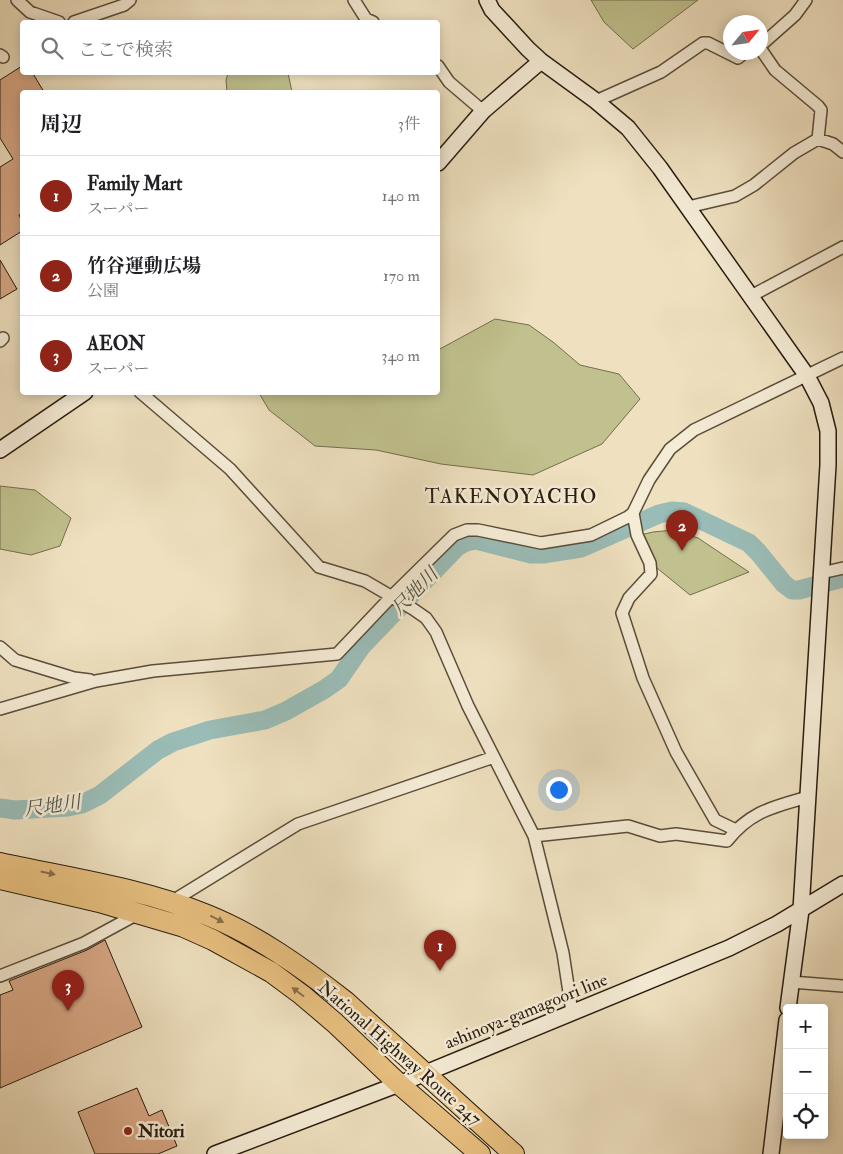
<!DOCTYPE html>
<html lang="ja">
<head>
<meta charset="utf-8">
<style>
  :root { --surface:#fff; --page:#f6f6f6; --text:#202124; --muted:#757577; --line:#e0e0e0; --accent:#8f2418 }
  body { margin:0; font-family:"IM FELL Double Pica","Noto Serif JP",serif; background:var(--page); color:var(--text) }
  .controls { position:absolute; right:15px; bottom:15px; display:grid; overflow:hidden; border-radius:5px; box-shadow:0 2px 12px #0003 }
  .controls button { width:45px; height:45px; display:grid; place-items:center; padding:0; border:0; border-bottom:1px solid var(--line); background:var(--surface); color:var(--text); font:25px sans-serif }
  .compass { position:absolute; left:723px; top:15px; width:45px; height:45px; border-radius:50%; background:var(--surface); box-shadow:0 2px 12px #0003; rotate:61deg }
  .you { position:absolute; left:558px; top:789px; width:18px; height:18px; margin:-12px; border:4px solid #fff; border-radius:50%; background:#1a73e8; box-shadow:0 0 0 8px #1a73e833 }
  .badge { display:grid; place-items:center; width:32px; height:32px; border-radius:50%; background:var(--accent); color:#fff; font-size:16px; font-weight:700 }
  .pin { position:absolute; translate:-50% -41px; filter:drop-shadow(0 1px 2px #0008) }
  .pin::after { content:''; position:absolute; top:26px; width:18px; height:15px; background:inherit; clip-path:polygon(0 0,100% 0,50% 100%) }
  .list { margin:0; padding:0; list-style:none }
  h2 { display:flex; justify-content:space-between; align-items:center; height:65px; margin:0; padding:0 20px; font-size:21px }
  h2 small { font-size:16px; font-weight:400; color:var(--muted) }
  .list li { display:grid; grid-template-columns:32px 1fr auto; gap:15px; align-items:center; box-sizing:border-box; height:80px; padding:0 20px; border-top:1px solid var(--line) }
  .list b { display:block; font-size:19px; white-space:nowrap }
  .list p { margin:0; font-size:16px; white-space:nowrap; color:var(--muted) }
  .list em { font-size:16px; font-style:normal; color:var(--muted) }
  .icon { flex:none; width:28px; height:28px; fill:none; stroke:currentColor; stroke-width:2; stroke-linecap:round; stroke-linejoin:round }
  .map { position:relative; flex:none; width:843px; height:1154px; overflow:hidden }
  .search { position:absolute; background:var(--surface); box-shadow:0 2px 12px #0003; left:20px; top:20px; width:420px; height:55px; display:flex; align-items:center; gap:12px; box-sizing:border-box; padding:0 18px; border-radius:5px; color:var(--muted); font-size:19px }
  .panel { position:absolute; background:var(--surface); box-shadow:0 2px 12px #0003; left:20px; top:90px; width:420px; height:305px; border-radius:5px }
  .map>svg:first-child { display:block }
  .green { fill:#c0c18e; stroke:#746e4e }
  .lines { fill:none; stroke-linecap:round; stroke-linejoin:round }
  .river { stroke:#9abcb6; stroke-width:19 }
  .building { fill:#d8a886; stroke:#281c0f }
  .street-casing { stroke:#5a4d3b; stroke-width:14 }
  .secondary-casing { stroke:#281c0f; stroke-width:18 }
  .highway-casing { stroke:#281c0f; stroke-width:22 }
  .street { stroke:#f5ecd6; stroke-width:11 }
  .secondary { stroke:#f5ecd6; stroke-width:15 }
  .highway { stroke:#e8c080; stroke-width:20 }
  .oneway { fill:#886e48 }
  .poi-dot { fill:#8f2418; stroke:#f5ecd6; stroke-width:2 }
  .labels { text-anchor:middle; stroke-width:5; stroke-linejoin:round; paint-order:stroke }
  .street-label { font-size:18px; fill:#281c0f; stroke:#f5ecd6 }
  .poi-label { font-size:18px; font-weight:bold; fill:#281c0f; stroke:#f5ecd6; text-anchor:start }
  .water-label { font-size:19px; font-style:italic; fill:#505449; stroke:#f5ecd6 }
  .quarter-label { font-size:20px; letter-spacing:1px; fill:#281c0f; stroke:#f5ecd6 }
</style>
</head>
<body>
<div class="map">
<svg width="843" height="1154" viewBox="0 0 843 1154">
  <rect width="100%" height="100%" fill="#efe1c0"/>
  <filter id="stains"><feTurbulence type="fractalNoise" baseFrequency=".004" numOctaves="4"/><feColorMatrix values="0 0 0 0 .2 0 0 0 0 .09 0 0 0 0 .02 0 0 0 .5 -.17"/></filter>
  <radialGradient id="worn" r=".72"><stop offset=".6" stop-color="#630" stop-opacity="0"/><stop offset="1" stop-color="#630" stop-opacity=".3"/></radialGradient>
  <!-- green -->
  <path class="green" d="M591,0h107l-65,49 -29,-27z
    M228,73h60l4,19h-65l-1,-12z
    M495,319l34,6 24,17 27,23 39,9 21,25 -38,45 -69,31 -92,-11 -65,-14 -61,-4 -46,-36 -10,-17 179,-1v-42z
    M0,486l35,4 36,28 -11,28 -29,9 -31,-6z
    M674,530l24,8 51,34 -59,23 -38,-31 -12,-29 13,-3z"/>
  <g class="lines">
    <!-- river -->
    <path class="river" d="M0,808l15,2 53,-3 14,-3 18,-9 58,-45 15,-8 37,-12 55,-10 21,-9 39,-22 14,-10 22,-32 96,-100 9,-5 10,-2 55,14h12l38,-6 78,-34 13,-3 12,1 65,31 9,9 26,32 8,6h7l44,-12"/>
  </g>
  <!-- building -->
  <path class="building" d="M22,66v6h10l12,20h-22v121l-3,2 3,6v10l-22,14v-78l13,-8 -13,-21v-58z
    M0,260l17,29 -17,10z
    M105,940l37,87 -142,61v-93l13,-5 -4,-9 78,-31z
    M137,1088l12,28 13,-6 15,36 -19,8h-63l-17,-42z"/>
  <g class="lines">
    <!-- street casing -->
    <g class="street-casing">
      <path id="street" d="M17,0l13,12 29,10
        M354,0l12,19 7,3
        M74,22l50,-17 6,-5
        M760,46l35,-31 11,-15
        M760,48l15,22 43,36 3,4 -3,29
        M0,55l3,2
        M438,66l11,16 34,29
        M596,101l65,-29 42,-29h5l30,15 7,-6
        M688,207l47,-11 19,-11 40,-32 24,-14 15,5 10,8
        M751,296l92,-49
        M0,341l3,-3
        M140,392l90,77 89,98 46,14 48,28 13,9 10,14 32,74 66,130 29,117 9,59
        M633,513l4,22 13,28 1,11 -22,24 -7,15 21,65 33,74 39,68 21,10
        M821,573l22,-5
        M0,647l15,13 59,18 16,2
        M0,709l96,-28 57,-10 184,-17 54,-57 63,-62 13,-5h11l63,13 50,-8 37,-18 5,-4 16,-33 21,-31 24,-19 149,-72
        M534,836l94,-10 32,10 16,-2 51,7c23,-30 47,-34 81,-44
        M171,902l127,-78 196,-67
        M0,976l84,-33 46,-25 5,-6
        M791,982l52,4"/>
    </g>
    <!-- secondary casing -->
    <g class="secondary-casing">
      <path id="secondary" d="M487,0l5,10 36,39 13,12 55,40 32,27 32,40 147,208 14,27 7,28v34l-27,445 -13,98
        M438,163l45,-52 58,-50
        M0,450l85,-58
        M215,1154l184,-70 330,-136 48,-24 66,-40
        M771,1154l16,-134"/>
    </g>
    <!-- highway casing -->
    <g class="highway-casing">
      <path id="highway" d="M0,863c69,15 141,25 207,52 50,20 96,53 138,86l169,153
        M0,879l99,23 85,25 29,13 58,32 31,23 33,28 64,61 81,70"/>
    </g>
    <!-- street -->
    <use href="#street" class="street"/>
    <!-- secondary -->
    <use href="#secondary" class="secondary"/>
    <!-- highway -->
    <use href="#highway" class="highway"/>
  </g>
  <!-- one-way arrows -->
  <defs><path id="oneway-solid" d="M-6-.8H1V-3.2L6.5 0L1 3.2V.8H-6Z" transform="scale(1.25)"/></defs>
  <g class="oneway">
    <use href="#oneway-solid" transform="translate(48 873) rotate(12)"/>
    <use href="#oneway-solid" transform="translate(217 919) rotate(27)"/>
    <use href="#oneway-solid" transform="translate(298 992) rotate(-143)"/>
  </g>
  <!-- markers -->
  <circle class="poi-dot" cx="128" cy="1131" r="5"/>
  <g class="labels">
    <!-- street labels -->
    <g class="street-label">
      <text transform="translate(526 1011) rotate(-22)" y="6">ashinoya-gamagoori line</text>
      <text transform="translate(400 1053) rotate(41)" y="6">National Highway Route 247</text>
    </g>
    <!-- poi labels -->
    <g class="poi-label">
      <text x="138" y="1137">Nitori</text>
    </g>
    <!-- water labels -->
    <g class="water-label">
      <text transform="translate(414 591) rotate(-46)" y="7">尺地川</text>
      <text transform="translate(52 805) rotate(-8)" y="7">尺地川</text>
    </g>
    <!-- quarter labels -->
    <g class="quarter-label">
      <text x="511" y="503">TAKENOYACHO</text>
    </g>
  </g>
  <rect width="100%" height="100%" filter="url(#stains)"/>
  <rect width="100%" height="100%" fill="url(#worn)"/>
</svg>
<div class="controls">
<button>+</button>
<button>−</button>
<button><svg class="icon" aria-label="locate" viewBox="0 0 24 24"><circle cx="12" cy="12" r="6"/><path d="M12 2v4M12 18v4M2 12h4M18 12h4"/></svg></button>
</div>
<svg class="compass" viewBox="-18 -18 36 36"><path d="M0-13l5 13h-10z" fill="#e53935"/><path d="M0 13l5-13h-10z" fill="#757577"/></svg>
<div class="you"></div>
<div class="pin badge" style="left:440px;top:971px">1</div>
<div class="pin badge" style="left:682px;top:551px">2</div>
<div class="pin badge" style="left:68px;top:1011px">3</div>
<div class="search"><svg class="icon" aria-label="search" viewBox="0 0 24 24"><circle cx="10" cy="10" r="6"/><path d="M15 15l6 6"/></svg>ここで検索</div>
<section class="panel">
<h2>周辺<small>3件</small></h2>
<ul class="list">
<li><span class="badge">1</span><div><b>Family Mart</b><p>スーパー</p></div><em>140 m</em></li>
<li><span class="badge">2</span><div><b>竹谷運動広場</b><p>公園</p></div><em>170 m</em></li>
<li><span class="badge">3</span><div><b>AEON</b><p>スーパー</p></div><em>340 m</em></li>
</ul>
</section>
</div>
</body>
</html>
